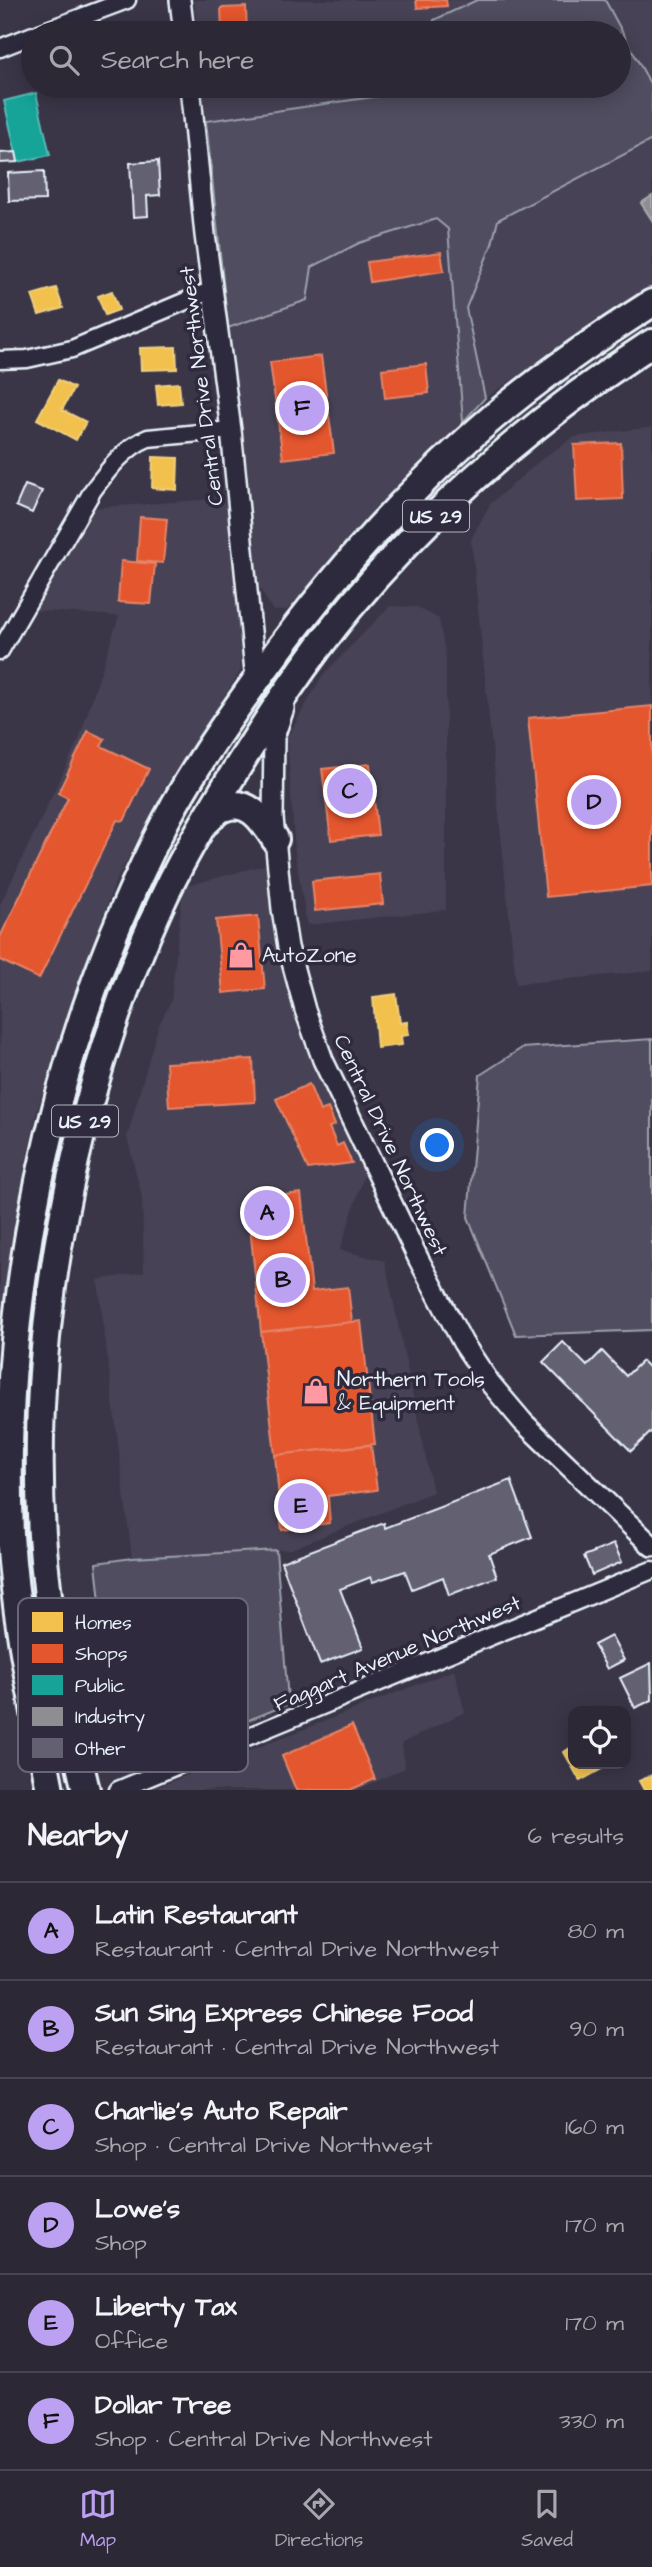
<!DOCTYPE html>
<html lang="en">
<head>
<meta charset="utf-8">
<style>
  :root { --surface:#2c2836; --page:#383442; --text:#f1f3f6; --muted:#a6a6ad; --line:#484451; --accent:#bca0f2 }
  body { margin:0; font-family:"Architects Daughter",sans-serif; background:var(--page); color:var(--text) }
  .controls { position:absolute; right:21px; bottom:21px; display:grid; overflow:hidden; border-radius:14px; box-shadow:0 4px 18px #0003 }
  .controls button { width:63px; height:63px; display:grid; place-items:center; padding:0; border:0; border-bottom:2px solid var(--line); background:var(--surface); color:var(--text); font:35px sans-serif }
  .you { position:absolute; left:438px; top:1146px; width:24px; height:24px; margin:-18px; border:5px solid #fff; border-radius:50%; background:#1a73e8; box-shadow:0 0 0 10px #1a73e833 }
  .badge { display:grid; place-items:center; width:46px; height:46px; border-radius:50%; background:var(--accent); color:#111; font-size:23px; font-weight:700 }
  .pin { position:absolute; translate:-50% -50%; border:4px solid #fff; box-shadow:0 2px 7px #0006 }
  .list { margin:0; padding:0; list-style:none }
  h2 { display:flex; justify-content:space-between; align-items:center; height:91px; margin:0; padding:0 28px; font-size:30px }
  h2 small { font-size:23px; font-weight:400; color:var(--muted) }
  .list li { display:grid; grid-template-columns:46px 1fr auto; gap:21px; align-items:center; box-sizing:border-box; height:98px; padding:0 28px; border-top:2px solid var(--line) }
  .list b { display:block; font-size:26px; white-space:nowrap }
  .list p { margin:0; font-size:23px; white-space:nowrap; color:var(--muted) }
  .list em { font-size:23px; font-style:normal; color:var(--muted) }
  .icon { flex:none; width:38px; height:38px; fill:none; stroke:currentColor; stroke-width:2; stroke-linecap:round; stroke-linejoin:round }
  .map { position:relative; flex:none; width:652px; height:1790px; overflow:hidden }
  .search { position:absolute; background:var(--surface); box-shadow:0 4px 18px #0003; left:21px; right:21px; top:21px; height:77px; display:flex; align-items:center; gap:18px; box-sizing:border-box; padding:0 24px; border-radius:38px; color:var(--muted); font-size:26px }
  .sheet { height:679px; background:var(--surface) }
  nav { display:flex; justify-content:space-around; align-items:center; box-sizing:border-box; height:98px; border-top:2px solid var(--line); background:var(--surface); font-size:19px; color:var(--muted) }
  nav a { display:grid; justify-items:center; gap:4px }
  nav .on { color:var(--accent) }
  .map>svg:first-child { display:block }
  .built { fill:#464354 }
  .green { fill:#504e5f; stroke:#9ca0ac; stroke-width:2 }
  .homes { fill:#f2c14e; stroke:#efcf81; stroke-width:2 }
  .shops { fill:#e4572e; stroke:#e5856b; stroke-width:2 }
  .public { fill:#17a398; stroke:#56bab5; stroke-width:2 }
  .industry { fill:#8d8d92; stroke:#a8abb1; stroke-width:2 }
  .building { fill:#636171; stroke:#e8f1f8; stroke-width:2 }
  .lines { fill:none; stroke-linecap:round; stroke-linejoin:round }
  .minor-casing { stroke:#e8f1f8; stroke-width:21 }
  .tertiary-casing { stroke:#e8f1f8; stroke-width:24 }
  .trunk-casing { stroke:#e8f1f8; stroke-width:32 }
  .minor { stroke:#2f2a3d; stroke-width:16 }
  .tertiary { stroke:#2f2a3d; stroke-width:19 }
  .trunk { stroke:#2f2a3d; stroke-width:26 }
  .labels { text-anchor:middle; stroke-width:7; stroke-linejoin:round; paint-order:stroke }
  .shield { fill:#2f2a3d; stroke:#b0b5c0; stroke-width:2 }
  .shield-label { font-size:19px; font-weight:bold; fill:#e8f1f8 }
  .street-label { font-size:21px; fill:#e8f1f8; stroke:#2f2a3d }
  .poi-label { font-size:21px; fill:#e8f1f8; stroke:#2f2a3d; text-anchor:start }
  .key { fill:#2f2a3d; stroke:#666675; stroke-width:2 }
  .key-label { font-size:19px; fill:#e8f1f8 }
</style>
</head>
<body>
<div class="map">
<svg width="652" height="1790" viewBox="0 0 652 1790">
  <rect width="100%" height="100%" fill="#3a3648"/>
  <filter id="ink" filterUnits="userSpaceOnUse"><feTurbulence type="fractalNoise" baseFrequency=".0143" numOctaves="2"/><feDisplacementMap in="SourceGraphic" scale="14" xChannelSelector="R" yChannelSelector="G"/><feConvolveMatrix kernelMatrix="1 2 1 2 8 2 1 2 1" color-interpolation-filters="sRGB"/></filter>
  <g filter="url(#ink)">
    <!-- built -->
    <path class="built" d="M194,0h283l-43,19 -2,14h-235z
      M605,0h47v87z
      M203,86h219v4l-216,31z
      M652,140v146l-167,112 -19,-90 26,-64 6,-24z
      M435,219l13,10 15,193 -176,188 -14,1 -15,-26 -30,-257 79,-28 5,-33 47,-24z
      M652,427v544l-136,13 -45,-445 19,-35 53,-46 31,-21z
      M229,498l14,124 -3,50 -75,115 -50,96 -53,147 -25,81 -13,59 -21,141 -3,98v-504l79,-166 40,-123 -88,-6 60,-102z
      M390,606l27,1 22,12 7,39v252l-139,15 -12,-73 -8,-114 35,-62z
      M268,864l98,305 -26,81 45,11 48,231 -142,57 -159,9 -34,-278 46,-8 -2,-75 -15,-60 31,-110 13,-26 12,-114z
      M454,1670l11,42 -63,31 3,25 -48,22h-207z"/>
    <!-- green -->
    <path class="green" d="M477,0h128l47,87v53l-154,80 -6,24 -26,64 19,90 -22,24 -15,-193 -12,-10 -77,24 -47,24 -5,33 -79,28 -22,-207 215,-31 1,-4h197v-53h-187l2,-13z
      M652,1039v291l-136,5 -48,-118 12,-142 42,-27z
      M276,1550l12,150 -2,5 -155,63 -20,1 -9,-8 -11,-83h17l-12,-115 36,-5z"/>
    <!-- homes -->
    <path class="homes" d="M56,288l7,20 -24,7 -7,-20z
      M112,291l7,19 -14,5 -7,-19z
      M176,347l1,22 -36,1 -1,-22z
      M58,380l16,8 -12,22 24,12 -10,18 -39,-21z
      M179,383l2,20 -23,2 -2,-20z
      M153,457l25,1 -1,32 -25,-2z
      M396,994l4,29 7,-1 2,13 -8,1 1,9 -25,3 -4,-51z
      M573,1746v18h33l1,2 -27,15 -16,-29z
      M652,1775v15h-8l-5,-9z"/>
    <!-- shops -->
    <path class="shops" d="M416,0h30l1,6 -30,2z
      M246,7l1,26h-25l-1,-25z
      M441,252l3,19 -74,11 -3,-20z
      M321,356l13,97 -51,6 -13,-97z
      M426,364l3,29 -44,5 -3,-29z
      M621,443l2,56 -46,2 -3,-56z
      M140,517l27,2 -4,44 -26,-2z
      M121,561l34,3 -4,40 -33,-2z
      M652,706v180l-106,11 -18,-179z
      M88,731l17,8 -4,7 48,23 -25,52 -7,-1 -78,159 -39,-19v-23l68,-139 -10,-5z
      M370,764l8,71 -47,5 -9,-71z
      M380,874l3,30 -68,7 -3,-30z
      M258,916l7,73 -42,4 -7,-73z
      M253,1059l2,43 -86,5 -3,-44z
      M309,1084l11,27 8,-3 7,17 -6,2 8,19 6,-3 9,20 -44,6 -32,-70z
      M301,1193l11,98 36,-4 4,35 -91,10 -14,-133z
      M361,1321l14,123 -100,11 -14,-123z
      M371,1445l6,45 -49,6 2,27 -48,7 -7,-75z
      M352,1725l23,54 -25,11h-54l-14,-34z"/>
    <!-- public -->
    <path class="public" d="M36,93l14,62 -32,7 -14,-61z"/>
    <!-- industry -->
    <path class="industry" d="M652,196v24l-11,-17z"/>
    <!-- building -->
    <path class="building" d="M16,152l2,10 -18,1v-10z
      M158,161l2,34 -13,1 1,20 -15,1 -3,-54z
      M44,171l1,29 -36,1 -1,-28z
      M25,485l17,6 -10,22 -16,-7z
      M563,1342l24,24 15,-15 24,25 16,-15 10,10v60l-21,20 -88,-89z
      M511,1480l21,57 -43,17 8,23 -48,18 -6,-18 -31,12 -7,-18 -32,11 -2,-5 -31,12 23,59 -43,16 -39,-102 103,-39 1,5z
      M614,1544l8,18 -30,13 -8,-19z
      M611,1636l13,24 -17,9 -13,-24z
      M651,1663l1,37 -17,8 -15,-30z"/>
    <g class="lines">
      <!-- minor casing -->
      <g class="minor-casing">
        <path id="minor" d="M39,33l88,-33
          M0,48l33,-13
          M0,360l27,-1 45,-10 140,-59
          M0,651l93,-161c15,-20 32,-43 55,-52l83,-8
          M118,1790l534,-220"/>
      </g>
      <!-- tertiary casing -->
      <g class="tertiary-casing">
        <path id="tertiary" d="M180,0l4,33
          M190,86l15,149 26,195 25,251
          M284,708l-10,29 -1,81 9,91 6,38 17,63 18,50 96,200 44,83 27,40 33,39 129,124"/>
      </g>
      <!-- trunk casing -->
      <g class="trunk-casing">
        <path id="trunk" d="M206,822c5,-4 11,-12 17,-14 25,-11 40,13 52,31
          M50,1790c-16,-84 -35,-169 -40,-255 -10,-238 40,-480 145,-693 30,-62 70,-119 111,-175 59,-81 125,-158 199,-225 55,-51 124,-99 187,-139
          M86,1790c-21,-83 -38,-169 -44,-255 -13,-206 32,-439 117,-627 19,-43 44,-84 68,-124 38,-61 78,-123 124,-178 85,-102 190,-191 301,-263"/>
      </g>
      <!-- minor -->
      <use href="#minor" class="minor"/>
      <!-- tertiary -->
      <use href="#tertiary" class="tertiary"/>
      <!-- trunk -->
      <use href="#trunk" class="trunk"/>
    </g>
  </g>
  <!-- icons -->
  <defs>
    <g id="shop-bare" transform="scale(2.1)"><path d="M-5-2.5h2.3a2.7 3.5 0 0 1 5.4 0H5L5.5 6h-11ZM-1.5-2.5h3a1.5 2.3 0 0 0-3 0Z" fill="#ff9aa2" stroke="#2f2a3d" stroke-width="2.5" paint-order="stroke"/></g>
  </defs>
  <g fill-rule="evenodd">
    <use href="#shop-bare" x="241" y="955"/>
    <use href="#shop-bare" x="316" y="1391"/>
  </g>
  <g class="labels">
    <!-- shield labels -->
    <g class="shield">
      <rect x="403" y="500.5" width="66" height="31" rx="5"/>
      <rect x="52" y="1105.5" width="66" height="31" rx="5"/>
    </g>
    <g class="shield-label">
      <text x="436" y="523">US 29</text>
      <text x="85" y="1128">US 29</text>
    </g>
    <!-- street labels -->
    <g class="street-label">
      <text transform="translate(201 386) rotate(-97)" y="7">Central Drive Northwest</text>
      <text transform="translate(391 1145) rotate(65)" y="7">Central Drive Northwest</text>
      <text transform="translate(397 1653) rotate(-23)" y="7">Faggart Avenue Northwest</text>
    </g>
    <!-- poi labels -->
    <g class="poi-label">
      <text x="262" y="962">AutoZone</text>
      <text x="337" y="1386">Northern Tools<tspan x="337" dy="24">&amp; Equipment</tspan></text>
    </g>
  </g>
  <!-- legend -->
  <rect x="18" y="1598" width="230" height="174" rx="10" class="key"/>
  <rect x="32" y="1612" width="31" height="20" fill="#f2c14e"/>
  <rect x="32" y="1644" width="31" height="19" fill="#e4572e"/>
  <rect x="32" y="1675" width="31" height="20" fill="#17a398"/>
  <rect x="32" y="1707" width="31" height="19" fill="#8d8d92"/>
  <rect x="32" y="1738" width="31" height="20" fill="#636171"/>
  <g class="key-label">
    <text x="75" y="1629">Homes</text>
    <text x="75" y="1660">Shops</text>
    <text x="75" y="1692">Public</text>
    <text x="75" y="1723">Industry</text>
    <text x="75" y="1755">Other</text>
  </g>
</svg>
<div class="controls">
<button><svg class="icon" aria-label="locate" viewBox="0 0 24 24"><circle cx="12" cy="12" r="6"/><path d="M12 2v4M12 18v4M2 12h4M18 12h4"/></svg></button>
</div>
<div class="you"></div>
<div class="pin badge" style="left:267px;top:1213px">A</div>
<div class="pin badge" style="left:283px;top:1280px">B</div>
<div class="pin badge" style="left:350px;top:791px">C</div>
<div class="pin badge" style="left:594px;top:802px">D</div>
<div class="pin badge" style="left:301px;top:1506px">E</div>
<div class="pin badge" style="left:302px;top:408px">F</div>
<div class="search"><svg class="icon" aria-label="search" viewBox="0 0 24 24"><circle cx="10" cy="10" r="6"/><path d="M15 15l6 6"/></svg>Search here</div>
</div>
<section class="sheet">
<h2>Nearby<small>6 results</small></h2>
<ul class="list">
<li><span class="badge">A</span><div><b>Latin Restaurant</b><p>Restaurant · Central Drive Northwest</p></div><em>80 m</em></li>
<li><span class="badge">B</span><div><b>Sun Sing Express Chinese Food</b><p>Restaurant · Central Drive Northwest</p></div><em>90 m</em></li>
<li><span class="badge">C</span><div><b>Charlie's Auto Repair</b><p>Shop · Central Drive Northwest</p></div><em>160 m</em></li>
<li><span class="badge">D</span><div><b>Lowe's</b><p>Shop</p></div><em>170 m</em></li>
<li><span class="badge">E</span><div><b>Liberty Tax</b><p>Office</p></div><em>170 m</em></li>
<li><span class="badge">F</span><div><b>Dollar Tree</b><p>Shop · Central Drive Northwest</p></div><em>330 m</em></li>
</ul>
</section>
<nav>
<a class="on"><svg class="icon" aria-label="map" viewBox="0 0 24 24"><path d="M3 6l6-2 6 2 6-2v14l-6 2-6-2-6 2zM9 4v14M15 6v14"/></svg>Map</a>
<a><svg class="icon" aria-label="directions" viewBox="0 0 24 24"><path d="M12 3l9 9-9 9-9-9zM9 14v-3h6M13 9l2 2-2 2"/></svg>Directions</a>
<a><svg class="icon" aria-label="saved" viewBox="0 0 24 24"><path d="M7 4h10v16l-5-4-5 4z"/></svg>Saved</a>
</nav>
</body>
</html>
